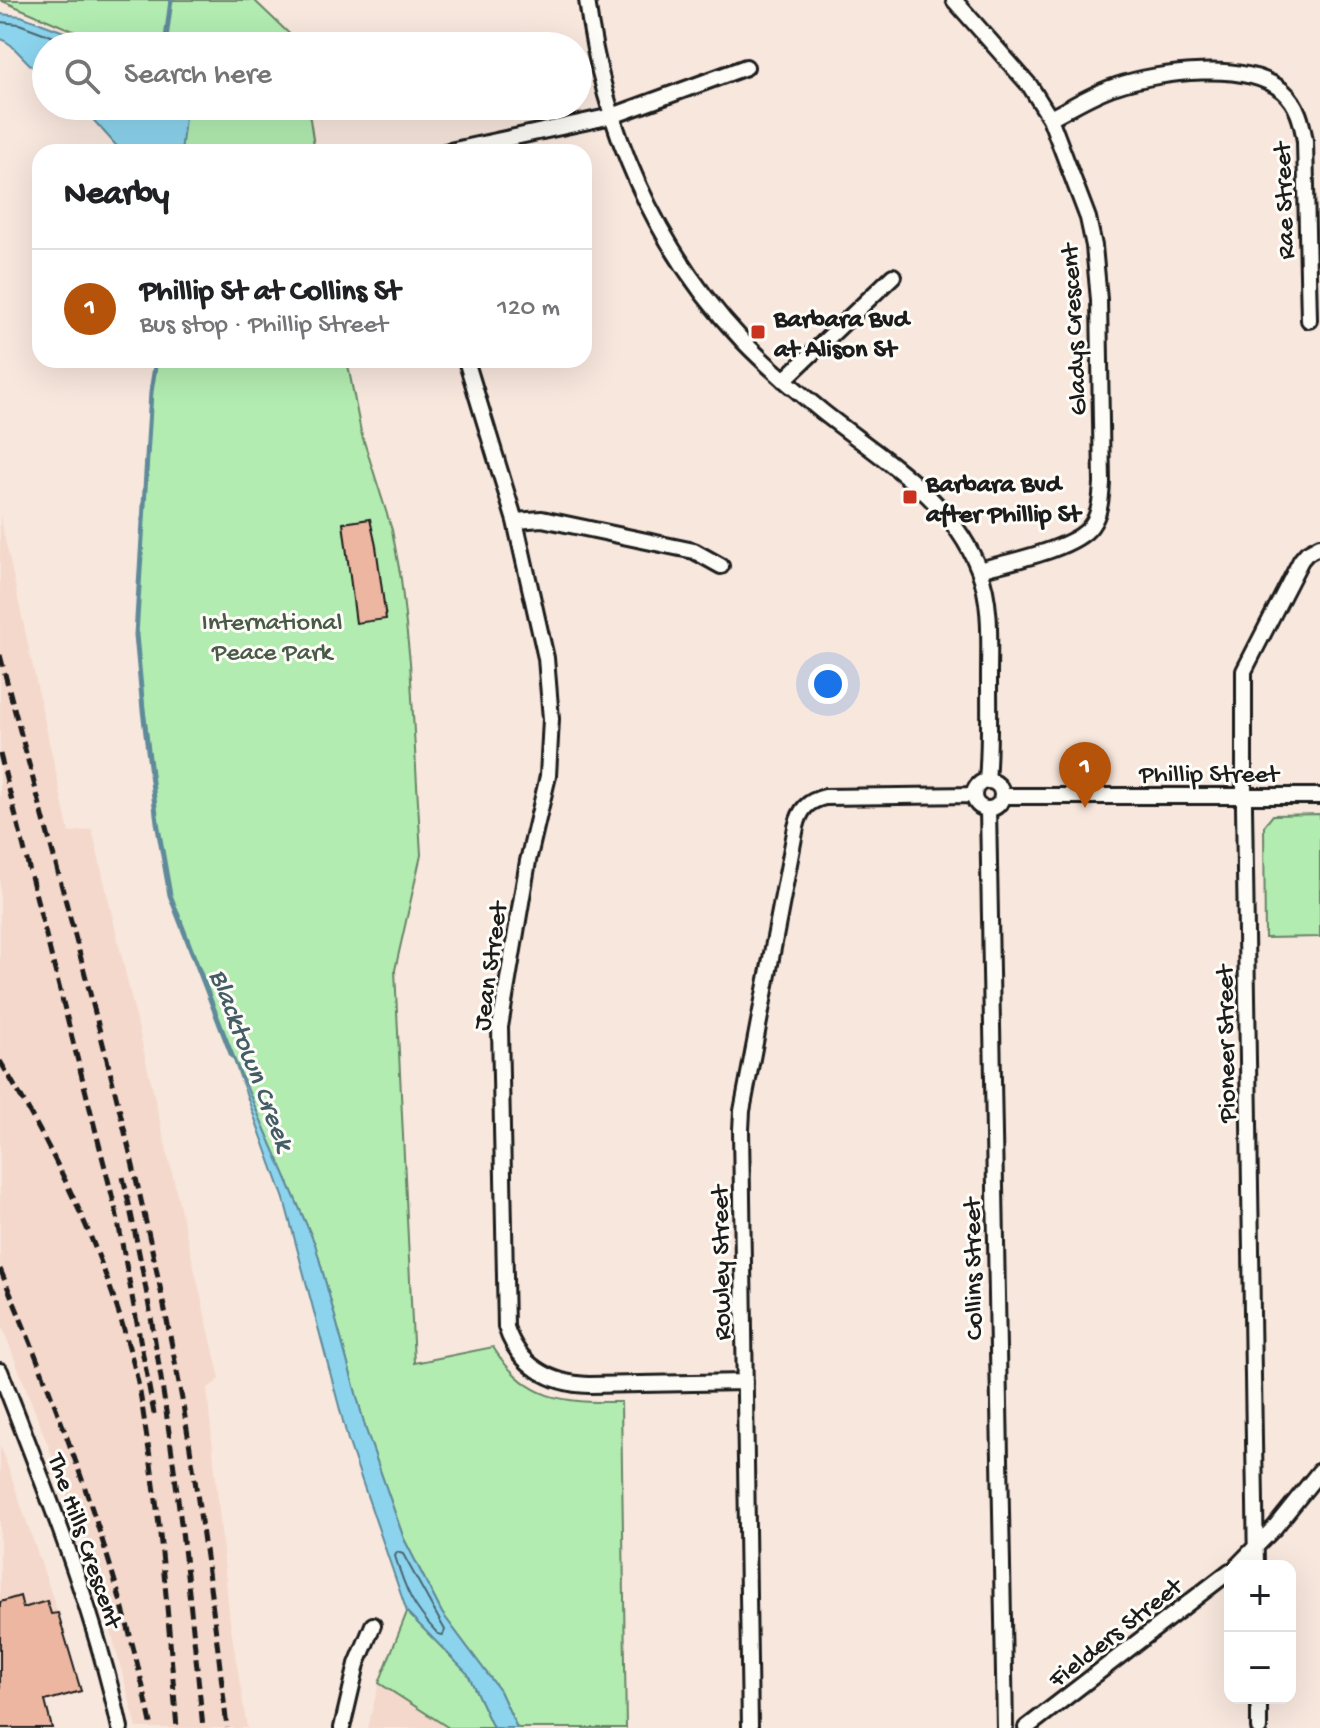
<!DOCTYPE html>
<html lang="en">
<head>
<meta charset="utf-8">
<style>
  :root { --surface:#fff; --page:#f6f6f6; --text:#202124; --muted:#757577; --line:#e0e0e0; --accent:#b45309 }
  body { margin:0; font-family:"Gochi Hand",sans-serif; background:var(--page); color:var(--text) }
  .controls { position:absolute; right:24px; bottom:24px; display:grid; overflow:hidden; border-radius:16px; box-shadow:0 8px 32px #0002 }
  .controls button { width:72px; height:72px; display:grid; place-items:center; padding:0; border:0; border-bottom:2px solid var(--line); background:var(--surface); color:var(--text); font:40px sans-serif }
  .you { position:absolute; left:828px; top:684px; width:28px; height:28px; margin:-20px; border:6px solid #fff; border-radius:50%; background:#1a73e8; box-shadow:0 0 0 12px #1a73e833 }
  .badge { display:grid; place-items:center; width:52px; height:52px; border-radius:50%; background:var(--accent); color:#fff; font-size:26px; font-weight:700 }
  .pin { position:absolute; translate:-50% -66px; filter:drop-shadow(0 2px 4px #0008) }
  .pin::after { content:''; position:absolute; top:42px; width:28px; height:24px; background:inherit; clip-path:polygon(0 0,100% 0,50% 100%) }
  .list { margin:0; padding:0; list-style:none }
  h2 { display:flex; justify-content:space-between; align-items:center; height:104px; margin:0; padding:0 32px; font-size:34px }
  h2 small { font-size:26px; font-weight:400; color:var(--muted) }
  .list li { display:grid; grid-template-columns:52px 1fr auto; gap:24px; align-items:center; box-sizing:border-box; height:120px; padding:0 32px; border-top:2px solid var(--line) }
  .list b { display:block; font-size:30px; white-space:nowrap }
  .list p { margin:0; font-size:26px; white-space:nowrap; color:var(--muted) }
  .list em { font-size:26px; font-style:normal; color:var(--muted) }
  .icon { flex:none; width:44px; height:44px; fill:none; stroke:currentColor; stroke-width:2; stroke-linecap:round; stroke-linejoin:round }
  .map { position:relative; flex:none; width:1320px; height:1728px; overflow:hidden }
  .search { position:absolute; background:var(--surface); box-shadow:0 8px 32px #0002; left:32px; top:32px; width:560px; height:88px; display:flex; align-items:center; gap:20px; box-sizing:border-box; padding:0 28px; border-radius:44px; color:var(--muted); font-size:30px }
  .panel { position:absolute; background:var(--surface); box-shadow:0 8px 32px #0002; left:32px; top:144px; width:560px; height:224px; border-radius:24px }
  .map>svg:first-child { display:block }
  .built { fill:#f4d8cb }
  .green { fill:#b2ecb1; stroke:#678466; stroke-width:2 }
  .water { fill:#8cd4ee; stroke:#5f8a9a; stroke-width:2 }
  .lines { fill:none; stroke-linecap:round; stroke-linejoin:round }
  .shore { stroke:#496670; stroke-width:2 }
  .stream { stroke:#5f8a9a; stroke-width:5 }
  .building { fill:#ecb6a0; stroke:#1c1c1c; stroke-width:2 }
  .street-casing { stroke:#1c1c1c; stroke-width:20 }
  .street { stroke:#fdfcf7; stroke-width:14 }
  .rail { stroke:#1c1c1c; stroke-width:5; stroke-dasharray:12 6; stroke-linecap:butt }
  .poi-dot { fill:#c8321e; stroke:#fdfcf7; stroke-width:3 }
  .labels { text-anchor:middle; stroke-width:6; stroke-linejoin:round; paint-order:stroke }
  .street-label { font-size:26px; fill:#1c1c1c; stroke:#fdfcf7 }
  .poi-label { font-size:26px; font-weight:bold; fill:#1c1c1c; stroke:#fdfcf7; text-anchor:start }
  .park-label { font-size:26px; fill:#495a49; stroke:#fdfcf7 }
  .water-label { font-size:28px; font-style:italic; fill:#435c66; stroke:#fdfcf7 }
</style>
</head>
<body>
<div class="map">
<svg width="1320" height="1728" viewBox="0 0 1320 1728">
  <rect width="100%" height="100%" fill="#f8e7dd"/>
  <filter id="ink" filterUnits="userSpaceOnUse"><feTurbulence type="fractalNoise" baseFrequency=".0125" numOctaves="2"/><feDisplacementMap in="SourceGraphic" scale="16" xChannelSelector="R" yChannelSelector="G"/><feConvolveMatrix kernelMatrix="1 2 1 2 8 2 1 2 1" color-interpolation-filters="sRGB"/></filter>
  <g filter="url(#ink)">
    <!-- built -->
    <path class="built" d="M0,516l69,317 23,-4 128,550 -13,10 23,233 17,106h-110l-47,-174 -90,-233z
      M0,1444l58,169 23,78 -36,10 7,27h-52z
      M379,1683l70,45h-81z"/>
    <!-- green -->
    <path class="green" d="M0,0h254l48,46h-193z
      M160,106h148l7,46h-158z
      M156,360h191l14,72 31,98 9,49 9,83 11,193 -26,115 19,393 79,-16c34,55 69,55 128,55l5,326h-109l-17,-37 -58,-78 -38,-74 -38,-109 -51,-186 -84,-192 -61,-157 -13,-73 -21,-187 15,-243z
      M1320,814v123l-55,1 -1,-112 9,-11z
      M407,1612l61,62 25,54h-44l-70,-45z"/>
    <!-- water -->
    <path class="water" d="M0,14l21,2 81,30h-56v35l-35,-36 -11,-7z
      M81,106h98l6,12 -4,34h-59z
      M231,1052l84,192 51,186 38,109 38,74 58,78 17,37h-24l-25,-54 -61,-62 -59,-172 -64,-241z"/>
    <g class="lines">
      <!-- shore -->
      <path class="shore" d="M0,22l19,2 59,22
        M397,1552l6,2 42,76 -2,5 -5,-1c-25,-27 -32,-42 -43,-78z"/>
      <!-- stream -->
      <path class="stream" d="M165,46l6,-46
        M156,360l-5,32 -15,243 7,75 14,112 13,73 62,161"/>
    </g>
    <!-- building -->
    <path class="building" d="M370,519l6,27 10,73 -30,4 -13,-100z
      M20,1596l3,12 24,-7 4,13 7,-1 23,78 -36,10 7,27h-52v-126z"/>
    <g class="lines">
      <!-- street casing -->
      <g class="street-casing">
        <path id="street" d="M587,0c16,127 67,247 156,341 25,26 53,49 81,72 57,45 128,86 155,157 13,34 10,72 10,108 0,34 1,68 -2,103
          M954,0l76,86 20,32 38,100 6,28 5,54 3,183c-1,15 -2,31 -11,43 -16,23 -84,36 -112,44
          M1050,118c22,-11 43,-25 66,-32 42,-14 131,-26 167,5 15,13 19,32 22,50l4,179
          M445,152l167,-36 134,-49
          M466,360l49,161 31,137 5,61 -3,57 -20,85 -28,166 6,300c12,38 44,57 83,58l156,-3
          M784,380l109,-104
          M515,521l27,-2 152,32 27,15
          M974 795a14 14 0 1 1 28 0a14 14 0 1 1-28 0Z
          M1002,796h318
          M988,809l17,919
          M0,1371c45,116 93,234 120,357
          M1237,1566l38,-39 45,-56
          M1256,1566l-12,-759v-136l57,-111 6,-7 13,-7
          M1259,1698v30
          M342,1728l15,-64 16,-39
          M750,1728l-9,-598 1,-19 54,-284c4,-17 11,-26 29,-30l148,-2
          M1026,1728l204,-157"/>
      </g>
      <!-- street -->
      <use href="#street" class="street"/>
      <!-- rail -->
      <path class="rail" d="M0,655c65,248 138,497 183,750 18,107 32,215 44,323
        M0,754l116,457 39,208
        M0,1061c61,102 109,201 137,317 5,21 7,44 11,66 15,94 21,189 29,284
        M123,1177c41,181 62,366 80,551
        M0,1269c63,149 119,300 152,459"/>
    </g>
  </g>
  <!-- markers -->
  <g class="poi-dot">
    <rect x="750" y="324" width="16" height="16" rx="4"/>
    <rect x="902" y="489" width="16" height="16" rx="4"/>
  </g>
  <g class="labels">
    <!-- street labels -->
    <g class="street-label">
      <text transform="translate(1282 201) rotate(-92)" y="9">Rae Street</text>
      <text transform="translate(1072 330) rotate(-93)" y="9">Gladys Crescent</text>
      <text x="1209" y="781">Phillip Street</text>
      <text transform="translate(488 966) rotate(-82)" y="9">Jean Street</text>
      <text transform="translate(1224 1044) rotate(-91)" y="9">Pioneer Street</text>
      <text transform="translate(719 1263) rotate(-91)" y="9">Rowley Street</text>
      <text transform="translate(971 1269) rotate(-91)" y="9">Collins Street</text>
      <text transform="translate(87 1540) rotate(71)" y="9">The Hills Crescent</text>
      <text transform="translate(1114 1631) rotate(-38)" y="9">Fielders Street</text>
    </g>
    <!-- poi labels -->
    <g class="poi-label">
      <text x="774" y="326">Barbara Bvd<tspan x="774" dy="30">at Alison St</tspan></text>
      <text x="926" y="491">Barbara Bvd<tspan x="926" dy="30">after Phillip St</tspan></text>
    </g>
    <!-- park labels -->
    <g class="park-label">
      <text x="272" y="629">International<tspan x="272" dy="30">Peace Park</tspan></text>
    </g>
    <!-- water labels -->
    <g class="water-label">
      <text transform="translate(254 1059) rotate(69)" y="10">Blacktown Creek</text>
    </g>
  </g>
</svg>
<div class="controls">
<button>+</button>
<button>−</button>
</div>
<div class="you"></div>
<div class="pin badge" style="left:1085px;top:808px">1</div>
<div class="search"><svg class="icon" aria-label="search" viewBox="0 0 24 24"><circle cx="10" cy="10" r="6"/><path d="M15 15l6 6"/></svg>Search here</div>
<section class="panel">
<h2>Nearby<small></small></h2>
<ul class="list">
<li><span class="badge">1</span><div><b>Phillip St at Collins St</b><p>Bus stop · Phillip Street</p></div><em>120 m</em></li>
</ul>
</section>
</div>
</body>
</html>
